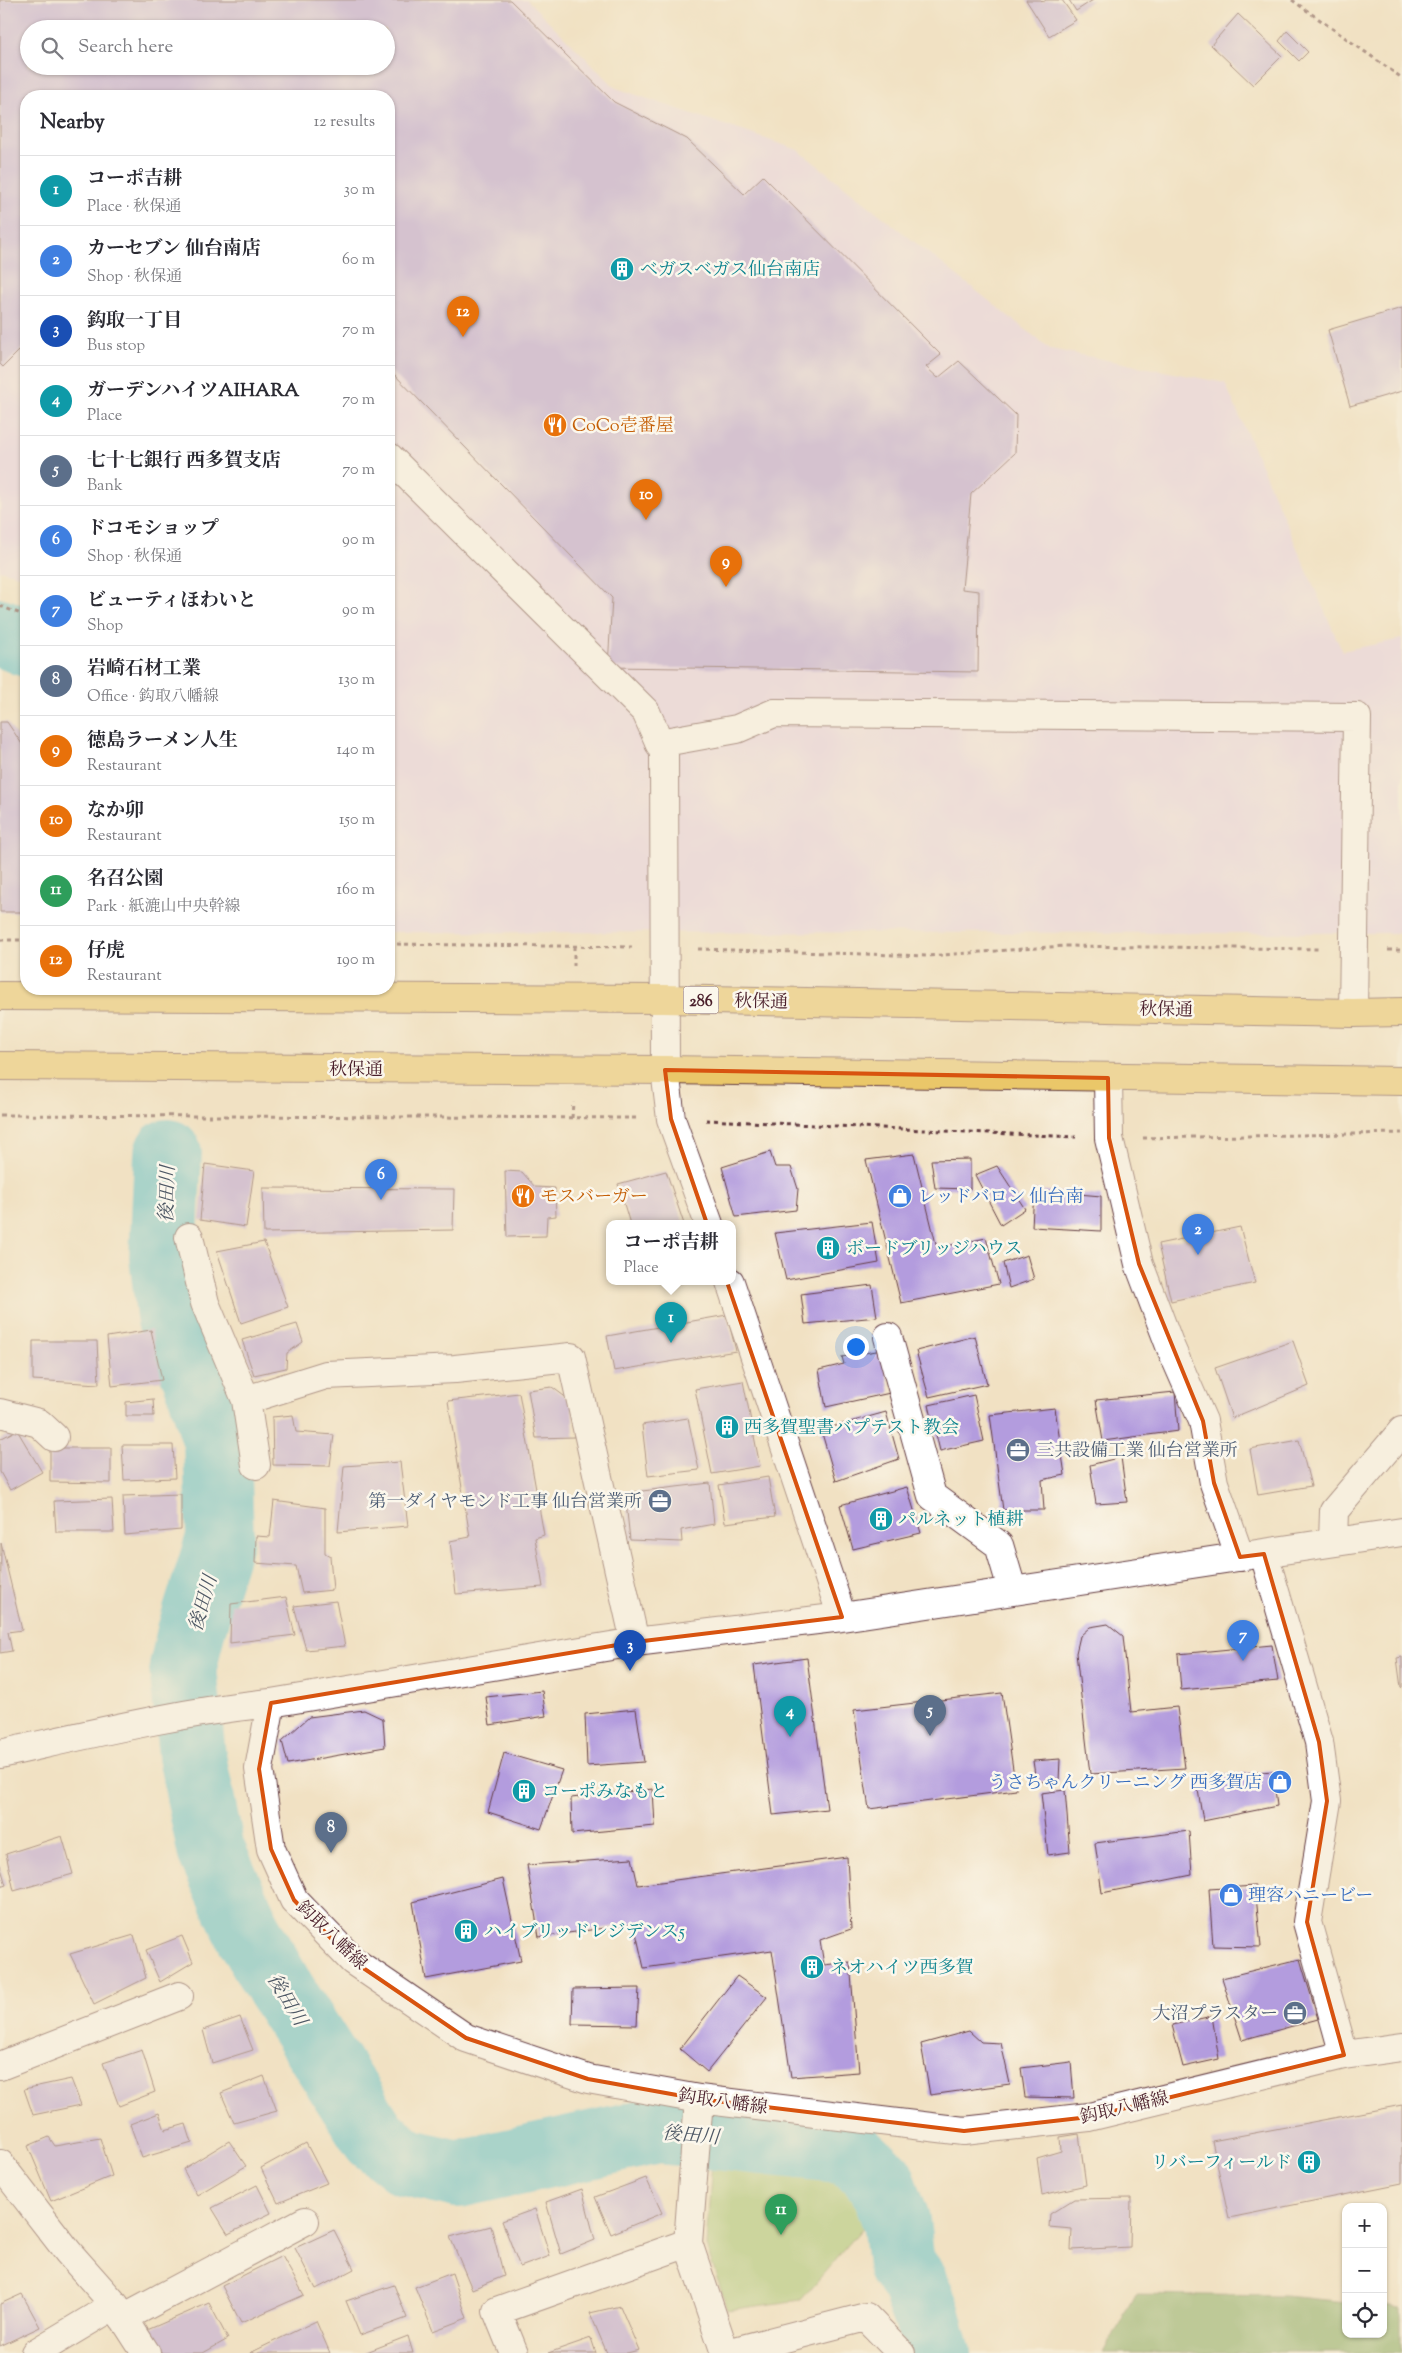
<!DOCTYPE html>
<html lang="en">
<head>
<meta charset="utf-8">
<style>
  :root { --surface:#fff; --page:#f2f2f3; --text:#2b2b33; --muted:#7c7c81; --line:#e1e1e2; --accent:#b5179e }
  body { margin:0; font-family:"Sorts Mill Goudy","Noto Serif JP",serif; background:var(--page); color:var(--text) }
  .controls { position:absolute; right:15px; bottom:15px; display:grid; overflow:hidden; border-radius:10px; box-shadow:0 1px 4px #0004 }
  .controls button { width:45px; height:45px; display:grid; place-items:center; padding:0; border:0; border-bottom:1px solid var(--line); background:var(--surface); color:var(--text); font:25px sans-serif }
  .you { position:absolute; left:855px; top:1346px; width:18px; height:18px; margin:-12px; border:4px solid #fff; border-radius:50%; background:#1a73e8; box-shadow:0 0 0 8px #1a73e833 }
  .badge { display:grid; place-items:center; width:32px; height:32px; border-radius:50%; background:var(--accent); color:#fff; font-size:16px; font-weight:700 }
  .pin { position:absolute; translate:-50% -41px; filter:drop-shadow(0 1px 2px #0008) }
  .pin::after { content:''; position:absolute; top:26px; width:18px; height:15px; background:inherit; clip-path:polygon(0 0,100% 0,50% 100%) }
  .popup { position:absolute; left:606px; top:1220px; width:130px; height:65px; box-sizing:border-box; display:grid; place-content:center; border-radius:10px; background:var(--surface); filter:drop-shadow(0 1px 4px #0005); font-size:16px; white-space:nowrap; color:var(--muted) }
  .popup b { font-size:19px; color:var(--text) }
  .popup::after { content:''; position:absolute; left:50%; top:100%; margin-left:-10px; border:10px solid transparent; border-top-color:var(--surface) }
  .list { margin:0; padding:0; list-style:none }
  h2 { display:flex; justify-content:space-between; align-items:center; height:65px; margin:0; padding:0 20px; font-size:21px }
  h2 small { font-size:16px; font-weight:400; color:var(--muted) }
  .list li { display:grid; grid-template-columns:32px 1fr auto; gap:15px; align-items:center; box-sizing:border-box; height:70px; padding:0 20px; border-top:1px solid var(--line) }
  .list b { display:block; font-size:19px; white-space:nowrap }
  .list p { margin:0; font-size:16px; white-space:nowrap; color:var(--muted) }
  .list em { font-size:16px; font-style:normal; color:var(--muted) }
  .icon { flex:none; width:28px; height:28px; fill:none; stroke:currentColor; stroke-width:2; stroke-linecap:round; stroke-linejoin:round }
  .map { position:relative; flex:none; width:1402px; height:2353px; overflow:hidden }
  .search { position:absolute; background:var(--surface); box-shadow:0 1px 4px #0004; left:20px; top:20px; width:375px; height:55px; display:flex; align-items:center; gap:12px; box-sizing:border-box; padding:0 18px; border-radius:28px; color:var(--muted); font-size:19px }
  .panel { position:absolute; background:var(--surface); box-shadow:0 1px 4px #0004; left:20px; top:90px; width:375px; height:905px; border-radius:20px }
  .map>svg:first-child { display:block }
  .built { fill:#e6d2f0; fill-rule:evenodd }
  .green { fill:#a0c56f; stroke:#75724d }
  .forest { fill:#80aa62; stroke:#656446 }
  .lines { fill:none; stroke-linecap:round; stroke-linejoin:round }
  .river { stroke:#56c1d1; stroke-width:68 }
  .building { fill:#b39cde; fill-rule:evenodd }
  .minor-casing { stroke:#633c42; stroke-width:30 }
  .highway-casing { stroke:#633c42; stroke-width:30 }
  .path { stroke:#633c42; stroke-width:3; stroke-dasharray:4 4; stroke-linecap:butt }
  .minor { stroke:#fff; stroke-width:28 }
  .highway { stroke:#eac769; stroke-width:28 }
  .marked { fill:none; stroke:#d8530f; stroke-width:4; stroke-linejoin:round }
  .labels { text-anchor:middle; stroke-width:5; stroke-linejoin:round; paint-order:stroke }
  .shield { fill:#fbf7ec; stroke:#7f6065; stroke-width:1 }
  .shield-label { font-size:16px; font-weight:bold; fill:#4a1f2b }
  .culture-label { font-size:18px; fill:#0d838f; stroke:#fbf7ec; text-anchor:start }
  .food-label { font-size:18px; fill:#c56008; stroke:#fbf7ec; text-anchor:start }
  .street-label { font-size:18px; fill:#4a1f2b; stroke:#fbf7ec }
  .shop-label { font-size:18px; fill:#366cbe; stroke:#fbf7ec; text-anchor:start }
  .service-label { font-size:18px; fill:#4e5e75; stroke:#fbf7ec; text-anchor:end }
  .water-label { font-size:19px; font-style:italic; fill:#4e5865; stroke:#fbf7ec }
</style>
</head>
<body>
<div class="map">
<svg width="1402" height="2353" viewBox="0 0 1402 2353">
  <rect width="100%" height="100%" fill="#fbf7ec"/>
  <filter id="ink" filterUnits="userSpaceOnUse"><feTurbulence type="fractalNoise" baseFrequency=".02" numOctaves="2"/><feDisplacementMap in="SourceGraphic" scale="10" xChannelSelector="R" yChannelSelector="G"/><feConvolveMatrix kernelMatrix="1 2 1 2 8 2 1 2 1" color-interpolation-filters="sRGB"/></filter>
  <filter id="wash" filterUnits="userSpaceOnUse"><feTurbulence type="fractalNoise" baseFrequency=".0096" numOctaves="4" result="noise"/><feDisplacementMap in="SourceGraphic" scale="20" xChannelSelector="R" yChannelSelector="G"/><feGaussianBlur stdDeviation="1.12" result="paint"/><feColorMatrix in="noise" values="0 0 0 0 0 0 0 0 0 0 0 0 0 0 0 0 0 1.4 0 .05"/><feComposite in="paint" operator="in"/></filter>
  <g filter="url(#wash)">
    <rect width="100%" height="100%" fill="#f1e1c3"/>
    <!-- built -->
    <path class="built" d="M0,0h527l89,88 182,62 252,199 175,34 117,268 60,-12v294l-1013,-1v-836h-363v481l-26,-7zM29,29h357v37h-357z"/>
    <!-- green -->
    <path class="green" d="M713,2147l117,11 39,25 -4,42 -64,75 -73,10 -22,-64z"/>
    <!-- forest -->
    <path class="forest" d="M1135,2294l150,2 61,6v32h37v-28l19,2v45h-298z"/>
    <g class="lines">
      <!-- river -->
      <path class="river" d="M0,632l26,11
        M168,1153l-5,104 7,59 28,65 19,62 3,95 -29,93 -8,36 9,89 19,94 38,84 30,53 96,151 31,24 52,12 200,-44 190,20 33,30 15,40 5,44 13,18 13,33 10,38"/>
    </g>
    <g id="blocks">
      <!-- building -->
      <path class="building" d="M0,0h510l104,102 73,37 57,55 19,-18 178,179 -15,12 12,11 21,-17 57,54 -1,38 -44,41 -9,95 17,2 -1,81 -370,-5 4,-69 -223,-229v-273h-363v248l-23,23 -3,-3zM29,29h357v37h-357z
        M1026,0h15l2,2 3,-2h16l14,20 -27,16z
        M1069,0h24l-17,11z
        M1238,14l44,42 -29,29 -42,-40z
        M1287,31l21,21 -9,9 -20,-20z
        M1402,308v83l-52,15 -22,-76z
        M0,722h7l19,28v162h-26z
        M770,1152l5,15h16l7,22 -2,21 -60,7 -14,-50z
        M914,1154l23,94 49,-10 13,46 -98,19 -35,-143z
        M970,1159v30l-35,-1 -4,-28z
        M205,1164l49,7 -8,56 -46,-7z
        M997,1166l28,43 -24,16 -26,-50z
        M505,1171l17,1 13,15 20,1 1,28 -9,1 -1,19 -39,1z
        M666,1171l18,53h-54l-12,-40z
        M263,1188l191,1 -1,41 -189,3z
        M1034,1190l67,6v35l-69,-4z
        M872,1222l7,41 -93,17 -11,-47z
        M1240,1227l15,56 -84,18 -13,-57z
        M264,1242l24,65 -47,16 -24,-72z
        M1027,1255l7,24 -25,9 -6,-25z
        M872,1285l5,32 -72,7 -4,-30z
        M727,1315l9,36 -122,20 -7,-35z
        M297,1324l6,18 -16,11 -1,15 -32,7 -12,-35z
        M151,1330l11,50 -50,6 -5,-49z
        M975,1336l12,48 -58,13 -13,-46z
        M33,1341h64l2,43 -66,-4z
        M1293,1341l16,45 -77,32 -17,-50z
        M882,1350l8,43 -64,14 -7,-37 25,-6 -2,-7z
        M743,1381l17,85 -48,8 -17,-85z
        M552,1387l20,15 2,35 -38,1 -8,-48z
        M1175,1392l3,39 -75,10 -7,-41z
        M519,1393l25,142 -9,3 8,49 -87,7 -6,-53 20,-4 -22,-136z
        M974,1395l10,46 -44,10 -11,-46z
        M153,1399l1,17h-28v-14z
        M1055,1408l10,67 -23,5 2,30h-41l-13,-95z
        M886,1412l13,47 -63,22 -15,-51z
        M293,1415l3,17 38,3 -4,31 -57,-1 -1,-48z
        M688,1418l11,52 -51,6 -6,-51z
        M17,1430l25,42 -32,18 -10,-18v-33z
        M1299,1440l12,46 -53,9 -8,-46z
        M122,1445h51l2,33 -51,2z
        M50,1448h61v35l-61,-1z
        M1121,1457l6,45 -31,2 -6,-39z
        M400,1462l8,64 -70,6 6,-66z
        M768,1477l7,40 -50,6 -6,-38z
        M710,1483l4,41 -33,6 1,12 -52,-2 -5,-47z
        M907,1487l14,46 -68,16 -13,-44z
        M181,1494v36l-56,5 -2,-39z
        M112,1499l2,33h-58l-2,-31z
        M274,1501l51,7v45l5,3 3,34 -31,3 -6,-27 -41,-3 1,-27 14,1z
        M1,1543l21,87 -14,2 4,19 -12,2z
        M286,1597l9,38 -65,8 1,-39z
        M336,1601l9,45 -39,4 -12,-44z
        M1108,1624l15,12 8,76 46,-5 8,61 -95,6 -14,-121 4,-17 10,-9z
        M1272,1645l6,36 -97,9 -3,-36z
        M1402,1657v30l-1,1 -4,-30z
        M807,1658l20,151 -54,6 -19,-150z
        M542,1691l4,25 -56,9 -4,-28z
        M1002,1693l14,97 -147,19 -15,-99z
        M636,1709l8,53 -57,4 -2,-52z
        M364,1710l19,9 2,28 -97,17 -6,-23 27,-24z
        M504,1753l58,17 -21,59 -53,-17z
        M1060,1759l-1,22 -23,1 -3,-21z
        M1273,1771l4,35 -74,15 -7,-44z
        M653,1789l2,37 -83,8 -1,-36z
        M1065,1790l5,62 -22,3 -7,-62z
        M1189,1831l3,44 -90,18 -7,-50z
        M62,1836l11,38 -59,17 -8,-37z
        M847,1857l4,72 -31,11 4,25 26,-3 9,110 -68,5 -19,-127 -128,18 -10,-44 -95,13 -12,-72 105,-7 6,27z
        M0,1865l6,20 -6,2z
        M503,1879l18,82 -95,18 -13,-77z
        M1255,1886l6,61 -48,-1 -4,-57z
        M134,1935l12,43 -52,26 -24,-50z
        M182,1936l11,26 -33,20 -14,-32z
        M1300,1959l18,60 -76,21 -20,-62z
        M737,1976l30,21 -60,75 -27,-23z
        M639,1988l-2,37 -65,-1 1,-35z
        M1212,2016l7,43 -36,8 -11,-42z
        M240,2017l13,33 -41,13 -9,-33z
        M969,2031l12,11 20,1 9,41 -80,11 -9,-51z
        M142,2050l13,42 -36,14 -16,-43z
        M1071,2062l3,36 -49,-1 -4,-29z
        M264,2076l13,35 -43,12 -13,-30z
        M71,2079l10,26 -48,10 -9,-26z
        M1402,2105v78l-173,35 -17,-77z
        M159,2113l6,17 21,-6 6,19 -50,15 -12,-34z
        M1079,2134l7,51 -44,10 -5,-37 24,-7 -1,-14z
        M49,2137l6,9 45,-8 12,38 -61,25 -23,-55z
        M229,2141l17,25 -49,29 -14,-26z
        M306,2143l21,40 -49,20 -17,-35z
        M646,2178l16,35 -51,21 -16,-37z
        M257,2185l14,28 -43,21 -16,-26z
        M582,2189l13,51 -34,14 -15,-52z
        M1131,2198l-1,49 -59,3 1,-21 -23,-2 1,-13 24,-15z
        M535,2209l15,47 -30,11 -18,-46z
        M491,2226l13,50 -32,13 -22,-52z
        M334,2230l20,39 -38,20 -21,-41z
        M282,2256l22,39 -63,28 -19,-37z
        M452,2273l15,45 -34,13 -18,-44z
        M394,2285l13,33 -47,17 -14,-34z
        M22,2294l18,33 -40,19v-42z
        M209,2303l19,36 -25,14h-43l-15,-22z
        M620,2306l19,44 -12,3h-20l-17,-40z
        M316,2321l14,32h-80z
        M408,2336l5,17h-49z
        M591,2338l5,15h-48z"/>
    </g>
  </g>
  <g filter="url(#ink)">
    <use href="#blocks" fill-opacity="0" stroke="#633c42" stroke-width="1"/>
    <g class="lines">
      <!-- minor casing -->
      <g class="minor-casing">
        <path id="minor" d="M389,457l257,255 18,41 1,317 6,49 38,105
          M659,743l78,-14 37,-16 583,4 -4,296
          M1108,1078l1,60 30,126 31,82 33,75 11,62 26,74
          M189,1237l16,66 41,97 10,65
          M730,1282l112,335
          M888,1337l44,159 67,49 13,44
          M246,1400l80,-25 129,-6 116,-12 64,285
          M0,1413l39,10 15,14
          M1333,1542l1,-31 68,-80
          M1264,1554l55,188 8,59 -20,121 37,133
          M271,1703l-12,66 12,80 23,51 59,61 113,77 122,41 111,20 265,32 125,-14 255,-62 58,-8
          M0,1754c90,-20 179,-42 271,-51l364,-61 207,-25 560,-85
          M0,2066l179,-70
          M699,2099l-11,144 37,110
          M0,2164l68,88 47,53 31,48
          M123,2318l182,-97
          M35,2353l80,-48
          M514,2353l-17,-42 191,-68
          M727,2353l139,-36 35,36"/>
      </g>
      <!-- highway casing -->
      <g class="highway-casing">
        <path id="highway" d="M0,996l663,3 690,14 49,-1
          M0,1066l665,4 737,11"/>
      </g>
      <!-- path -->
      <path class="path" d="M1292,0l110,78
        M0,606l26,10
        M0,940h26
        M389,944l243,3
        M698,949l230,7 136,-10 257,3
        M1388,950h14
        M574,966v-20
        M0,1115l637,3
        M572,1118l1,-16
        M706,1120l370,17
        M1143,1138l259,-5"/>
      <!-- minor -->
      <use href="#minor" class="minor"/>
      <!-- highway -->
      <use href="#highway" class="highway"/>
    </g>
  </g>
  <!-- marked area -->
  <path d="M0 0H1402V2353H0ZM665,1070l443,8 1,60 30,126 64,157 11,62 26,74 24,-3 55,188 8,59 -20,121 37,133 -255,62 -125,14 -265,-32 -111,-20 -122,-41 -113,-77 -59,-61 -23,-51 -12,-80 12,-66 364,-61 207,-25 -171,-498z" fill="#f1e1c3" fill-opacity=".55" fill-rule="evenodd"/>
  <path class="marked" d="M665,1070l443,8 1,60 30,126 64,157 11,62 26,74 24,-3 55,188 8,59 -20,121 37,133 -255,62 -125,14 -265,-32 -111,-20 -122,-41 -113,-77 -59,-61 -23,-51 -12,-80 12,-66 364,-61 207,-25 -171,-498z"/>
  <!-- icons -->
  <defs>
    <g id="building-disc" transform="scale(1.25)"><circle r="9.5" fill="#0f9aa8" stroke="#fbf7ec"/><path d="M-4-6H4V6H1V3H-1V6H-4ZM-2.5-4.3h1.7v1.8h-1.7ZM.8-4.3h1.7v1.8H.8ZM-2.5-1h1.7V.8h-1.7ZM.8-1h1.7V.8H.8Z" fill="#fff"/></g>
    <g id="restaurant-disc" transform="scale(1.25)"><circle r="9.5" fill="#e8710a" stroke="#fbf7ec"/><path d="M-5-6h1v4h1v-4h1v4h1v-4h1v5L-1.5 .5V6h-2V.5L-5-1ZM5-6V6H3V1.5H1.5Q1.5-4 5-6Z" fill="#fff"/></g>
    <g id="shop-disc" transform="scale(1.25)"><circle r="9.5" fill="#3f7fe0" stroke="#fbf7ec"/><path d="M-5-2.5h2.3a2.7 3.5 0 0 1 5.4 0H5L5.5 6h-11ZM-1.5-2.5h3a1.5 2.3 0 0 0-3 0Z" fill="#fff"/></g>
    <g id="office-disc" transform="scale(1.25)"><circle r="9.5" fill="#5c6f8a" stroke="#fbf7ec"/><path d="M-6-3h4V-5.5h4V-3h4V5H-6ZM-1-4.5V-3h2v-1.5ZM-6 0V1H6V0Z" fill="#fff"/></g>
  </defs>
  <g fill-rule="evenodd">
    <use href="#building-disc" x="622" y="269"/>
    <use href="#restaurant-disc" x="555" y="425"/>
    <use href="#restaurant-disc" x="523" y="1196"/>
    <use href="#shop-disc" x="900" y="1196"/>
    <use href="#building-disc" x="828" y="1248"/>
    <use href="#building-disc" x="727" y="1427"/>
    <use href="#office-disc" x="1018" y="1450"/>
    <use href="#office-disc" x="660" y="1501"/>
    <use href="#building-disc" x="881" y="1519"/>
    <use href="#shop-disc" x="1280" y="1782"/>
    <use href="#building-disc" x="524" y="1791"/>
    <use href="#shop-disc" x="1231" y="1895"/>
    <use href="#building-disc" x="466" y="1931"/>
    <use href="#building-disc" x="812" y="1967"/>
    <use href="#office-disc" x="1295" y="2013"/>
    <use href="#building-disc" x="1309" y="2162"/>
  </g>
  <g class="labels">
    <!-- shield labels -->
    <rect class="shield" x="683.5" y="986.5" width="35" height="27" rx="4"/>
    <g class="shield-label">
      <text x="701" y="1006">286</text>
    </g>
    <!-- culture labels -->
    <g class="culture-label">
      <text x="640" y="275">ベガスベガス仙台南店</text>
      <text x="846" y="1254">ボードブリッジハウス</text>
      <text x="744" y="1433">西多賀聖書バプテスト教会</text>
      <text x="898" y="1525">パルネット植耕</text>
      <text x="542" y="1797">コーポみなもと</text>
      <text x="484" y="1937">ハイブリッドレジデンス5</text>
      <text x="830" y="1973">ネオハイツ西多賀</text>
      <text x="1292" y="2168" text-anchor="end">リバーフィールド</text>
    </g>
    <!-- food labels -->
    <g class="food-label">
      <text x="572" y="431">CoCo壱番屋</text>
      <text x="540" y="1202">モスバーガー</text>
    </g>
    <!-- street labels -->
    <g class="street-label">
      <text transform="translate(761 1001) rotate(1)" y="6">秋保通</text>
      <text transform="translate(1166 1009) rotate(1)" y="6">秋保通</text>
      <text x="356" y="1075">秋保通</text>
      <text transform="translate(332 1935) rotate(44)" y="6">鈎取八幡線</text>
      <text transform="translate(723 2101) rotate(8)" y="6">鈎取八幡線</text>
      <text transform="translate(1124 2107) rotate(-13)" y="6">鈎取八幡線</text>
    </g>
    <!-- shop labels -->
    <g class="shop-label">
      <text x="918" y="1202">レッドバロン 仙台南</text>
      <text x="1262" y="1788" text-anchor="end">うさちゃんクリーニング 西多賀店</text>
      <text x="1248" y="1901">理容ハニービー</text>
    </g>
    <!-- service labels -->
    <g class="service-label">
      <text x="1036" y="1456" text-anchor="start">三共設備工業 仙台営業所</text>
      <text x="642" y="1507">第一ダイヤモンド工事 仙台営業所</text>
      <text x="1278" y="2019">大沼プラスター</text>
    </g>
    <!-- water labels -->
    <g class="water-label">
      <text transform="translate(166 1194) rotate(-88)" y="7">後田川</text>
      <text transform="translate(202 1603) rotate(-74)" y="7">後田川</text>
      <text transform="translate(288 1999) rotate(59)" y="7">後田川</text>
      <text transform="translate(691 2134) rotate(5)" y="7">後田川</text>
    </g>
  </g>
</svg>
<div class="controls">
<button>+</button>
<button>−</button>
<button><svg class="icon" aria-label="locate" viewBox="0 0 24 24"><circle cx="12" cy="12" r="6"/><path d="M12 2v4M12 18v4M2 12h4M18 12h4"/></svg></button>
</div>
<div class="you"></div>
<div class="pin badge" style="left:671px;top:1343px;background:#0f9aa8">1</div>
<div class="popup"><b>コーポ吉耕</b>Place</div>
<div class="pin badge" style="left:1198px;top:1255px;background:#3f7fe0">2</div>
<div class="pin badge" style="left:630px;top:1671px;background:#1a4fb4">3</div>
<div class="pin badge" style="left:790px;top:1737px;background:#0f9aa8">4</div>
<div class="pin badge" style="left:930px;top:1736px;background:#5c6f8a">5</div>
<div class="pin badge" style="left:381px;top:1200px;background:#3f7fe0">6</div>
<div class="pin badge" style="left:1243px;top:1661px;background:#3f7fe0">7</div>
<div class="pin badge" style="left:331px;top:1853px;background:#5c6f8a">8</div>
<div class="pin badge" style="left:726px;top:587px;background:#e8710a">9</div>
<div class="pin badge" style="left:646px;top:520px;background:#e8710a">10</div>
<div class="pin badge" style="left:781px;top:2235px;background:#2e9e5b">11</div>
<div class="pin badge" style="left:463px;top:337px;background:#e8710a">12</div>
<div class="search"><svg class="icon" aria-label="search" viewBox="0 0 24 24"><circle cx="10" cy="10" r="6"/><path d="M15 15l6 6"/></svg>Search here</div>
<section class="panel">
<h2>Nearby<small>12 results</small></h2>
<ul class="list">
<li><span class="badge" style="background:#0f9aa8">1</span><div><b>コーポ吉耕</b><p>Place · 秋保通</p></div><em>30 m</em></li>
<li><span class="badge" style="background:#3f7fe0">2</span><div><b>カーセブン 仙台南店</b><p>Shop · 秋保通</p></div><em>60 m</em></li>
<li><span class="badge" style="background:#1a4fb4">3</span><div><b>鈎取一丁目</b><p>Bus stop</p></div><em>70 m</em></li>
<li><span class="badge" style="background:#0f9aa8">4</span><div><b>ガーデンハイツAIHARA</b><p>Place</p></div><em>70 m</em></li>
<li><span class="badge" style="background:#5c6f8a">5</span><div><b>七十七銀行 西多賀支店</b><p>Bank</p></div><em>70 m</em></li>
<li><span class="badge" style="background:#3f7fe0">6</span><div><b>ドコモショップ</b><p>Shop · 秋保通</p></div><em>90 m</em></li>
<li><span class="badge" style="background:#3f7fe0">7</span><div><b>ビューティほわいと</b><p>Shop</p></div><em>90 m</em></li>
<li><span class="badge" style="background:#5c6f8a">8</span><div><b>岩崎石材工業</b><p>Office · 鈎取八幡線</p></div><em>130 m</em></li>
<li><span class="badge" style="background:#e8710a">9</span><div><b>徳島ラーメン人生</b><p>Restaurant</p></div><em>140 m</em></li>
<li><span class="badge" style="background:#e8710a">10</span><div><b>なか卯</b><p>Restaurant</p></div><em>150 m</em></li>
<li><span class="badge" style="background:#2e9e5b">11</span><div><b>名召公園</b><p>Park · 紙漉山中央幹線</p></div><em>160 m</em></li>
<li><span class="badge" style="background:#e8710a">12</span><div><b>仔虎</b><p>Restaurant</p></div><em>190 m</em></li>
</ul>
</section>
</div>
</body>
</html>
